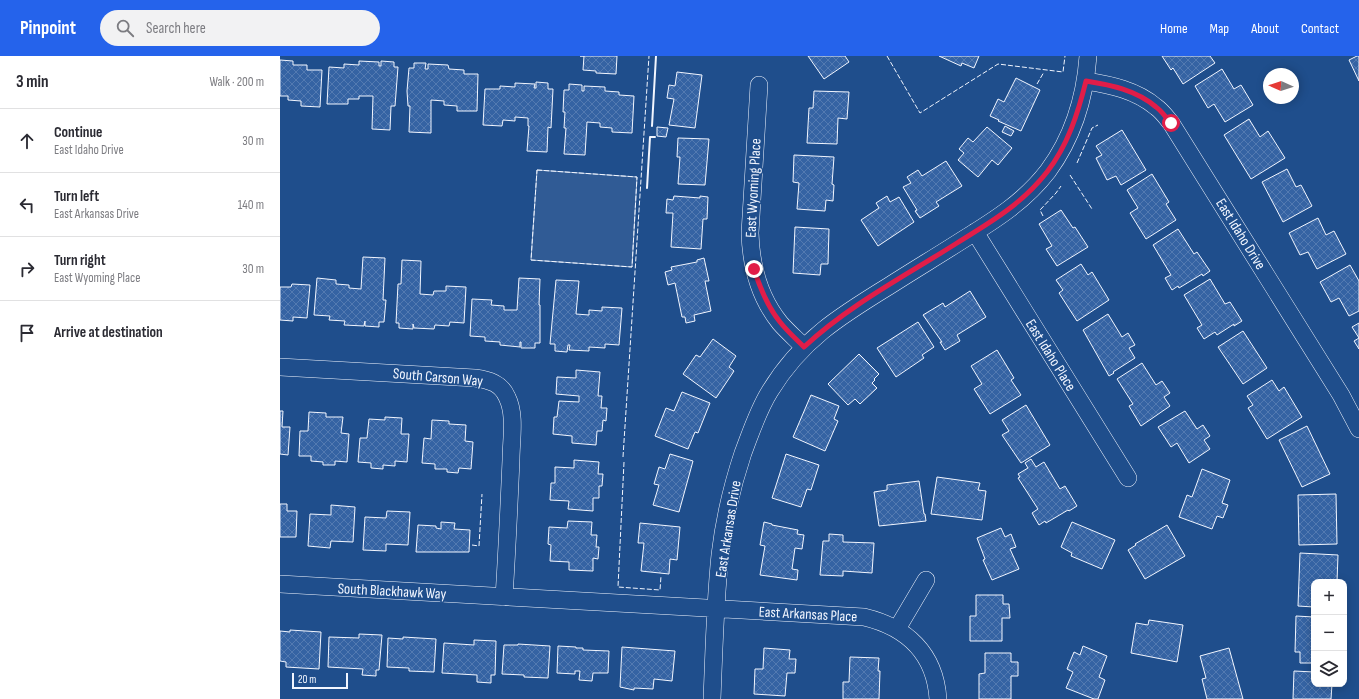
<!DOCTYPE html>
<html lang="en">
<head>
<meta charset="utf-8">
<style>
  :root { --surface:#fff; --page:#f2f2f3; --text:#2b2b33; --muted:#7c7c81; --line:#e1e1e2; --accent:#2563eb }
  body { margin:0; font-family:"Sofia Sans Condensed",sans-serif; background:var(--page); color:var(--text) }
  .controls { position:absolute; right:12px; bottom:12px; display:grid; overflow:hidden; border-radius:8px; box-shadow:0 2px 10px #0003 }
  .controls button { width:36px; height:36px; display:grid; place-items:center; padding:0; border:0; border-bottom:1px solid var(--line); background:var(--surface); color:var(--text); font:20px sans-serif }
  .compass { position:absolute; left:983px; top:12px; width:36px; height:36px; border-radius:50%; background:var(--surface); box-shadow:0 2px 10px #0003; rotate:273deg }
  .scale { position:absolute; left:12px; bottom:10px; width:56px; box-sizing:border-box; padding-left:4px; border:2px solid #f2f6ff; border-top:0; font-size:11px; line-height:14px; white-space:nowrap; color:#f2f6ff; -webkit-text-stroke:3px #1f4e8c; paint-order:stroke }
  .stop { position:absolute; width:12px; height:12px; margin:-9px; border:3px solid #e11d48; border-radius:50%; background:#fff }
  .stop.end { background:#e11d48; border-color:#fff; box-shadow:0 1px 4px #0008 }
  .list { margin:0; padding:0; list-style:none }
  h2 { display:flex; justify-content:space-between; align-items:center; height:52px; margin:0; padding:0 16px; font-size:17px }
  h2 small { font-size:13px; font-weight:400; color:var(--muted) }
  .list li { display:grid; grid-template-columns:26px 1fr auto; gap:12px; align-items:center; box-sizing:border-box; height:64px; padding:0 16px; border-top:1px solid var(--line) }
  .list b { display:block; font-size:15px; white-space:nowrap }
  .list p { margin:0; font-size:13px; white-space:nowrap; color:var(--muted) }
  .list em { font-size:13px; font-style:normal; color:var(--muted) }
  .icon { flex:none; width:22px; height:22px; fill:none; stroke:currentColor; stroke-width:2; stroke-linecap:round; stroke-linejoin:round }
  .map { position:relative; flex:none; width:1079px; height:643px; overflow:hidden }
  header { display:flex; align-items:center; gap:24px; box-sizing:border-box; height:56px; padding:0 20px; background:var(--accent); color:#fff }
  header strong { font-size:19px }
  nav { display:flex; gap:22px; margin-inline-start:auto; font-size:14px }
  .search { width:280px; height:36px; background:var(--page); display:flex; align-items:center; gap:10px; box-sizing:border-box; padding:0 14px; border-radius:22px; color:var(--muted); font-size:15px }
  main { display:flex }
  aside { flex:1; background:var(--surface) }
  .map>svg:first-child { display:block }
  .grass { fill:#305b95; stroke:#a8bbd7 }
  .building { fill:url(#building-cross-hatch); stroke:#f2f6ff }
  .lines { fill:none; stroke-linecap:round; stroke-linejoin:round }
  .minor-casing { stroke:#f2f6ff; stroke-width:18 }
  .minor { stroke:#1f4e8c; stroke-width:17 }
  .fence { stroke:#f2f6ff; stroke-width:1; stroke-dasharray:5 2; stroke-linecap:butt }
  .wall { stroke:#f2f6ff; stroke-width:2 }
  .route { stroke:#e11d48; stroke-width:5 }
  .labels { text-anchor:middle; stroke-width:3; stroke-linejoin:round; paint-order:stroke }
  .street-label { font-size:15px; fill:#f2f6ff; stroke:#1f4e8c }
</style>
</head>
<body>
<header>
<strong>Pinpoint</strong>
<div class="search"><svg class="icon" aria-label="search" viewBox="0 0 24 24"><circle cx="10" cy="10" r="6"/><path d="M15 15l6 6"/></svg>Search here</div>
<nav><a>Home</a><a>Map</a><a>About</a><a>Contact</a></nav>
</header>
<main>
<aside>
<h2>3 min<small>Walk · 200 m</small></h2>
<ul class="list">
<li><svg class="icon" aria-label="ahead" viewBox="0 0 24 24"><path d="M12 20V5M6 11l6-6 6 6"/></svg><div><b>Continue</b><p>East Idaho Drive</p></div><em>30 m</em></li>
<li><svg class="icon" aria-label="left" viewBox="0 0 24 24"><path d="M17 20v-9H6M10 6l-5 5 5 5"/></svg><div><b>Turn left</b><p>East Arkansas Drive</p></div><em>140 m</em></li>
<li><svg class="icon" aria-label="right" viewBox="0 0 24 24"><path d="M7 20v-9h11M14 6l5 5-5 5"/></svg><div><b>Turn right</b><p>East Wyoming Place</p></div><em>30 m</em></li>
<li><svg class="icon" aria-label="arrive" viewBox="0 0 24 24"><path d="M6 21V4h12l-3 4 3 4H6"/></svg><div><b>Arrive at destination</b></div></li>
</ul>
</aside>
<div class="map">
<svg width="1079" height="643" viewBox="0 0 1079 643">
  <defs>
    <pattern id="building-cross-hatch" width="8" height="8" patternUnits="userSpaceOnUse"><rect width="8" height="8" fill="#3563a3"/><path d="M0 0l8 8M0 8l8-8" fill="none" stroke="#537ab1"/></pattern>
  </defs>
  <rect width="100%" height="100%" fill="#1f4e8c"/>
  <!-- grass -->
  <path class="grass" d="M257,114l100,7 -5,90 -101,-7z"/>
  <!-- building -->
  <path class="building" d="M300,0h37l-1,18 -20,-1v-2l-13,-1 1,-14z
    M528,0h37l4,6 -25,17z
    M659,0h40l-5,12 -12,-5 -1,3z
    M882,0h48l5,7 -32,21 -10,-16 -2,2z
    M1077,0h2v25l-10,-21z
    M0,4l13,1v4h14v5h15l-2,37 -19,-1v-5l-13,-1v-4h-8z
    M79,5l20,1v4h2v-5l13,1v5h4l-3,39h-4l-1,24 -18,-1 1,-33h-14v3h-11v5h-21l2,-37 15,1v-4l15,1z
    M134,7h12l-1,6h3v-5l20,1 1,4 15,1v4h14l-1,37h-20v-5l-13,-1v-4l-13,-1v33l-22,-1 1,-26h-2l-1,-15 2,-23h5z
    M942,13l12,20 7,-4 12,20 -28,17 -11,-18 -6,4 -13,-22z
    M397,16l25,3 -7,53 -26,-3 5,-26 -7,-1 2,-13 6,1z
    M736,22l24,12 -19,41 -23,-10 1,-1 -9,-4 8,-17 6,3z
    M256,26l12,1v6h5l-2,39 -3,-1 -1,25 -20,-1 2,-25h-1v-8l-13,-1v4l-12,-1 -1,6 -19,-1 2,-36h15v-3l15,1v-4l20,1 -1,4h2z
    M289,28l13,1v6h2v-5l21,1v4l14,1v3l15,1 -2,37 -20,-1v-4l-12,-1v-4l-13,-1 -2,33 -21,-1 2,-26h-2l1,-16h-2l1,-22h5z
    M534,35l35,1 -2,27 -9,-1 -1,26 -30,-1 2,-35h4z
    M969,63l11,18 8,-6 17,27 -34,21 -27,-44z
    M725,70l9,5 -3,5 -9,-4z
    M377,71l11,1 -2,9 -9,-1z
    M707,71l25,21 -14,17 -6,-5 -14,17 -20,-17 6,-7 -5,-4 9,-11 5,4z
    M842,74l24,40 -25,15 -5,-9 -9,4 -11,-22 6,-3 -6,-9z
    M398,82l31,1 -4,46 -27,-1 2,-27h-3z
    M514,99l40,2 -2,27 2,1 -1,16 -7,-1 -1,11 -28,-2 2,-26 -6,-1z
    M666,105l16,25 -26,16 3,4 -19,12 -5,-7 2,-1 -14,-23 8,-4 -4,-6 11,-7 4,6z
    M1007,113l9,18 5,-2 11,21 -29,16 -21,-40z
    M872,118l17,28 -3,2 10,16 -30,19 -16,-26 8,-5 -11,-18z
    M394,140l26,2v-2l8,1 -1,22h-4l-2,30 -30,-2 2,-34h-7l1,-14 6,1z
    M607,140l3,6 9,-5 15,25 -36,24 -17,-26 18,-12 -3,-5z
    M781,154l12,18 2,-1 13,20 -31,19 -11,-17 6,-3 -13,-22z
    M1038,162l8,17 8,-4 12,23 -29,15 -9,-17 -8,3 -11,-22z
    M515,171l34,2 -1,35h-7l-1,11 -27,-2z
    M898,173l16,25 3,-2 13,19 -7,5 -1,-2 -23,14 -1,-2 -6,4 -7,-12 6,-3 -18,-30z
    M83,201l22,1 -2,42h3l-2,22h-5v5l-14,-1v-5l-1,5 -20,-1 1,-4 -16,-1 1,-4 -16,-1 3,-37 19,2v4l13,1v3l12,1z
    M424,202l5,23h-4l6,30 -17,4 1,6 -9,2 -1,-6h-3l-7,-34 -7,2 -3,-13 7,-2 -1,-3 26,-5v-2z
    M122,204l19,1 -1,33 13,1 1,-4h12v-5l20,1 -2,36 -14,-1 -1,4 -14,-1 -1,4 -20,-1 -1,-4v5l-14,-1v-5h-3l2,-39h3z
    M801,208l7,11 4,-3 17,28 -32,21 -18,-28 4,-3 -7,-10z
    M1070,209l9,16v30l-10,5 -10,-18 -8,4 -11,-20z
    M239,222l21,1 -1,26h1v38h-5v5h-14v-6h-1v5l-20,-2v-3l-15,-1v-4l-15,-1 2,-37 20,1 -1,5 13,1v4h13z
    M930,223l15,25 5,-2 12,19 -8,5v-2l-17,11 -2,-3 -11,7 -7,-11 5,-3 -18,-30z
    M276,224l23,1 -3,33 13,1v-5l13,1v-4l20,1 -3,37 -14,-1v4l-16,-1v4l-20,-1 1,-5h-2l-1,7 -12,-1v-7h-5z
    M12,228l18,1 -3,33 -14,-1v4l-13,-1v-33h11z
    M690,235l16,26 -29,18 3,6 -15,9 -5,-8h2l-19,-27 20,-12 2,4z
    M828,258l14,23 6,-4 7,12 -6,3 6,10 -22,14 1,1 -5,3 -26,-46z
    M638,266l16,25 -12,8 2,3 -28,19 -19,-29z
    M1079,267v26l-5,-8 5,-3 -7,-11z
    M963,275l24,37 -24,16 -25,-37z
    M433,283l23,17 -7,11 5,4 -18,27 -33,-24 13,-19 4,2z
    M717,294l17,28 -3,2 10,15 -31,19 -16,-25 8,-5 -11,-18z
    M579,298l20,20 -5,5 1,1 -3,3 5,5 -17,16 -5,-5 -7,6 -20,-21z
    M862,307l14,22 6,-4 8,12 -6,4 6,9 -29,20 -12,-20 4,-2 -16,-25z
    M296,314l24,2 -2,24h4l-1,12h6l-1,13 -3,-1 -1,11h-5l-1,14 -24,-2v-7l-19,-2 1,-17h3l2,-16 20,1v-6l-23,-2 1,-17 19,1z
    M992,324l7,11 5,-4 18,30 -35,22 -19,-31 5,-3 -6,-9z
    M402,336l28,11 -12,30 -3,-1 -7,17 -33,-13 11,-28 8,3z
    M531,339l28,11 -5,13 4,2 -13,30 -32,-14z
    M746,349l24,40 -29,18 -19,-28 7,-4 -7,-11z
    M0,355h3l-1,16h8l-2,28 -8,-1z
    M905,355l12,18 6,-4 7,11 -6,4 6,9 -21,14 -12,-20 -6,4 -13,-20z
    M29,356l17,1v4h17l-2,16 8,1 -2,28 -12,-1v4h-12v-3l-12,-1v-5h-12l1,-25h8z
    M105,361l17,1 -1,16h8l-2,28 -12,-1v5l-12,-1v4l-12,-1v-5l-13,-1 2,-24h7l2,-19 16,1z
    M152,364l17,1v3l17,1 -1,16 8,1 -2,27 -12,-1 -1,5 -11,-1v-3h-12v-5l-13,-1 2,-25 7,1z
    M1027,370l23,48 -28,13 -23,-47z
    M390,398l23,7 -14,51 -26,-7 6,-20 -5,-1 5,-17 6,2z
    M506,398l33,11 -8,25 -4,-1 -6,18 -29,-9z
    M751,403l5,8 8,-5 16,27 5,-3 12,20 -8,5 -1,-1 -22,13 -1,-2 -6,4 -7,-12 6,-4 -20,-31 2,-1 -2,-3 10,-6 -3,-5z
    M294,404l25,2 -1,12h5l-1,12h-3v12h-6v13l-25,-2 1,-8 -19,-1 1,-17h4v-16l19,1z
    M922,413l28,11 -8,23 6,2 -5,13 -6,-2 -5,13 -33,-12 8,-22 5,2z
    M657,421l43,6 -2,7 8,1 -4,29 -51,-6z
    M639,425l5,33h1l1,7 -47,5 -5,-34 13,-2v-5z
    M1056,438l1,50 -38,1 -1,-50z
    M0,448h7v7h10l-1,26h-16z
    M51,449l24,2 -2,35 -22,-1 -1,7 -22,-2 2,-32 21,1z
    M107,455l23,1 -2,33 -22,-1v7l-23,-1 2,-33 21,1z
    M288,465l24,1 -1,13h6l-1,12h3l-1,12 -5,-1v13l-24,-1v-8l-19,-1 1,-16 -3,-1 1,-17 18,1z
    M161,466l14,1 -1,6 16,1 -1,22h-53l2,-27 18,1v2l5,1z
    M484,466l8,2v1l26,5 -1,4 7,1 -2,14 -7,-1 -3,21 6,1 -1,10 -37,-5 5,-29 -5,-1z
    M792,466l43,18 -13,29 -31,-13 1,-3 -11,-6z
    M360,467l40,4 -3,33 -7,-1 -1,15 -28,-3 3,-28h-6z
    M887,469l18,31 -40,23 -17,-29 8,-5 -1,-1z
    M721,472l4,9 6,-3 5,13 -6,2 9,20 -27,11 -9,-20 2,-1 -8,-21z
    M549,478l14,1v7l31,1 -2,30 -29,-2v5l-23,-1 3,-34h6z
    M1020,497l38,2 -1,27h-23v25l-16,-1z
    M696,539h27v9h6l1,14h-8v23h-32v-25h6z
    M1016,560l18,1v46h-14v-11h-5z
    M869,564l34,5 -6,37 -46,-9 5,-30 12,2z
    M10,574l31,2 -2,37 -33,-2v-5l-6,-1v-30l10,1z
    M79,578l23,1 -3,35h-3v6l-14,-1 1,-6 -35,-2 1,-30 30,1z
    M123,581l33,2 -2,33 -25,-1v-3l-22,-1 1,-29 15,1z
    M194,584l22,1 -1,34h-4v8l-14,-1v-7l-35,-2 2,-30 30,2z
    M238,588l32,2 -2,32 -24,-1v-2l-22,-1 2,-29h14z
    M278,590l18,1v1h7v2l26,1 -1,22h-15l-1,8 -13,-1 1,-9h-5v3l-18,-1z
    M803,590l24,10 -8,21 6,3 -7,19h-4l-28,-11 7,-16 -6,-3 7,-17 6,3z
    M342,591l53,4 -3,30 -18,-2 -1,10 -19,-1v2l-14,-3z
    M484,592l26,2 -1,9h7l-1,14h-8l-2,23 -31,-2 1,-25h8z
    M949,592l14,51h-36l-5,-20 4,-1 -6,-22z
    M705,597h26v9h7v14h-7v23h-32v-25l6,-1z
    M570,601l29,1 -1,13h2l-1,28h-36v-17h6z
    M1014,615l20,1v12h18l-1,15h-38z"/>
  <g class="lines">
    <!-- minor casing -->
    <g class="minor-casing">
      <path id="minor" d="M806,25c25,4 50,9 70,26 6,4 10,10 15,16l170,272 18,34
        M479,29l-9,148c1,33 9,64 30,90 7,8 16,16 24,24
        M695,176l153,246
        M0,311l195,11c14,2 26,5 32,19 9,18 4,43 4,63 -2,46 -4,91 -7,137
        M0,528l584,33c42,10 71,36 74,82
        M617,573l29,-49
        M432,643c2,-48 3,-96 8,-144 4,-35 12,-69 23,-102 8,-21 15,-43 27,-62 31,-51 70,-75 119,-105 25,-16 50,-31 75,-47 31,-19 61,-38 84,-68 25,-34 37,-73 40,-115"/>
    </g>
    <!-- minor -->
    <use href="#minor" class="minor"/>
    <!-- fence -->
    <path class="fence" d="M607,0l33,57 78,-49 65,8 2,-16
      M757,28l7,-12
      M797,107l15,-35 6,-3
      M257,114l100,7 -5,90 -101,-7z
      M790,119l22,34
      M763,160l-3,-6 16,-17 5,-7
      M343,401l26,-401
      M344,406l-6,125 42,3 1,-14
      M192,489l7,1 3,-52"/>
    <!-- wall -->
    <path class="wall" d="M372,70l4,-70
      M367,132l3,-51h5"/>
  </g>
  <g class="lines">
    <!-- route -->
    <path class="route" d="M474,213c6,19 13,37 26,53 7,9 16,17 24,25 45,-42 101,-71 153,-104 34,-21 65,-39 90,-71 21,-27 31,-59 39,-91 25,4 50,9 70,26 6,4 10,11 15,16"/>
  </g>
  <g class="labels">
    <!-- street labels -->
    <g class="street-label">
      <text transform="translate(473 132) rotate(-87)" y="5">East Wyoming Place</text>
      <text transform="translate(961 178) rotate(58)" y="5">East Idaho Drive</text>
      <text transform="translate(771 299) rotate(58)" y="5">East Idaho Place</text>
      <text transform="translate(158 321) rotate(5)" y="5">South Carson Way</text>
      <text transform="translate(448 473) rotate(-81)" y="5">East Arkansas Drive</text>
      <text transform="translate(112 535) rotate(3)" y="5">South Blackhawk Way</text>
      <text transform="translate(528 558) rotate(3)" y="5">East Arkansas Place</text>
    </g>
  </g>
</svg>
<div class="controls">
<button>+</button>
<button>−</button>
<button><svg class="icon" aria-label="layers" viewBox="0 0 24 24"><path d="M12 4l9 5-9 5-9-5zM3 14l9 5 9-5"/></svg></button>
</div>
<svg class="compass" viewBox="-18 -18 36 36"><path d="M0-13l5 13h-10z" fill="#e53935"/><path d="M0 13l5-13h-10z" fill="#7c7c81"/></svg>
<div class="scale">20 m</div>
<div class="stop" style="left:891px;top:67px"></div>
<div class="stop end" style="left:474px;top:213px"></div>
</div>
</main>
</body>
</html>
